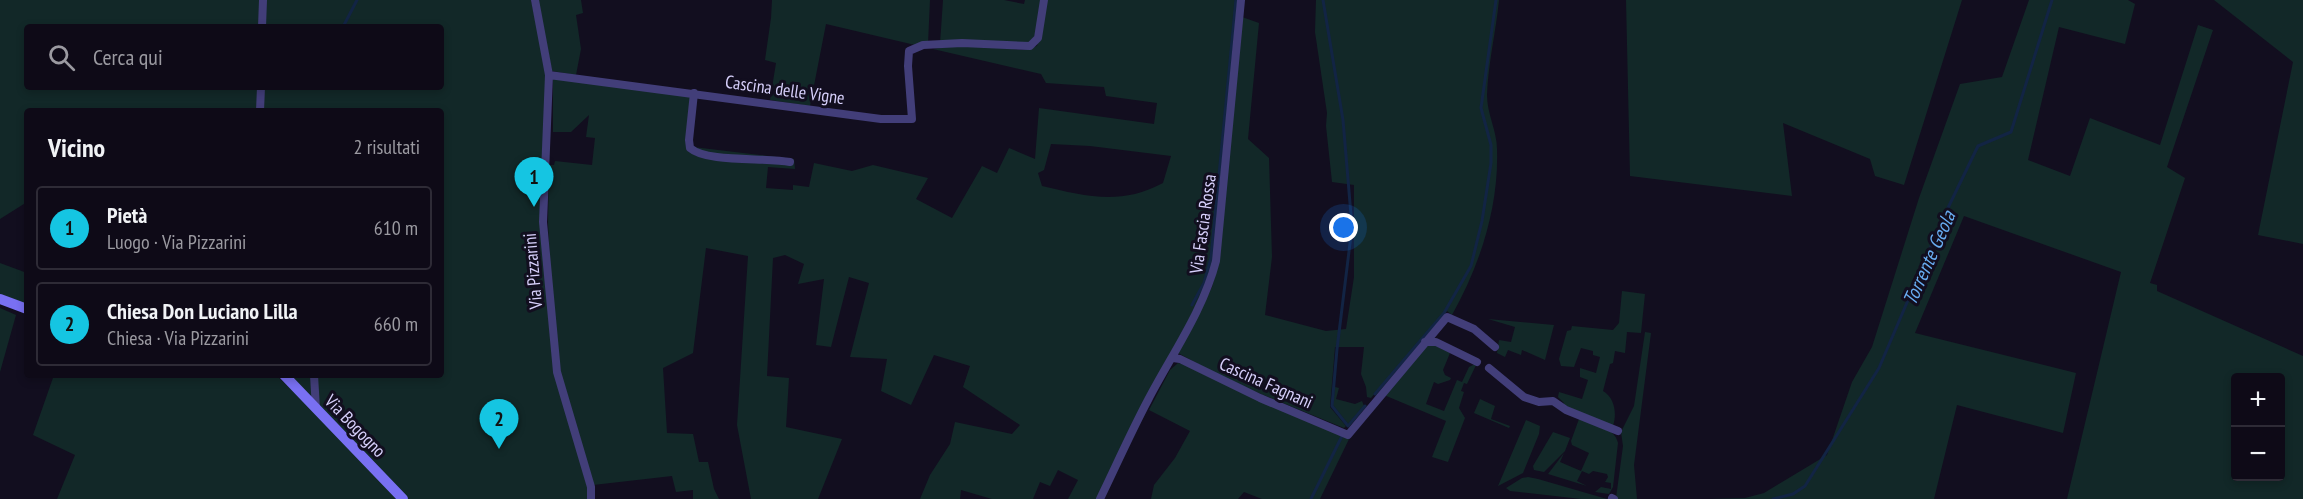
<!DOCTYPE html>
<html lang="it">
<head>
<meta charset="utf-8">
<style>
  :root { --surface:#0e0a17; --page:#171320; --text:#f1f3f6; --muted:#9b9aa1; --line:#2e2b36; --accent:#15c5e2 }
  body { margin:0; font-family:"PT Sans Narrow",sans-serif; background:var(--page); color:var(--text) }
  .controls { position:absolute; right:18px; bottom:18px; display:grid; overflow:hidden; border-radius:6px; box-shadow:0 3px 9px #0003 }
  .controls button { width:54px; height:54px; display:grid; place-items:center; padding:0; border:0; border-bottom:2px solid var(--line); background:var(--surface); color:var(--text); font:30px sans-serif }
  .you { position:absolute; left:1344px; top:228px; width:21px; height:21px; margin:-15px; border:4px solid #fff; border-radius:50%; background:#1a73e8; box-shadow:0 0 0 9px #1a73e833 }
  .badge { display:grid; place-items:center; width:39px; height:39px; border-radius:50%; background:var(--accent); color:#111; font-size:20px; font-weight:700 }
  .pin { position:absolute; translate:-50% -50px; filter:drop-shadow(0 2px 3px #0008) }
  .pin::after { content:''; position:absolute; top:32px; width:21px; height:18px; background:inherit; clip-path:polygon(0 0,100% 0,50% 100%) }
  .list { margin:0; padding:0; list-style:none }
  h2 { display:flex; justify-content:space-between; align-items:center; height:78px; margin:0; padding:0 24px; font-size:26px }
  h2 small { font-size:20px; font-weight:400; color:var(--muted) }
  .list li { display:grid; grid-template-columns:39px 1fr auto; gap:18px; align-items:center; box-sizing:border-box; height:84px; margin:0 12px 12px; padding:0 12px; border:2px solid var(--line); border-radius:6px }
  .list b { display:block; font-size:22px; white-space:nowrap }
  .list p { margin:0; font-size:20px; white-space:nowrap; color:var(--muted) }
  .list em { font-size:20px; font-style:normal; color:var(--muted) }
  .icon { flex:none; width:33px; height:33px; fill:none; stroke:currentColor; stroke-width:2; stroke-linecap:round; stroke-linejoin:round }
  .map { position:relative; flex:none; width:2303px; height:499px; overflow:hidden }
  .search { position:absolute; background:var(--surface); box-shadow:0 3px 9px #0003; left:24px; top:24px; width:420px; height:66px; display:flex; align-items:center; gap:15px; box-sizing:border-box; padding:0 21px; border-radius:6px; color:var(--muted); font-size:22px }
  .panel { position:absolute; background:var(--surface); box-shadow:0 3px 9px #0003; left:24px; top:108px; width:420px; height:270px; border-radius:6px }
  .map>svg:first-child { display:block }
  .green { fill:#122828; fill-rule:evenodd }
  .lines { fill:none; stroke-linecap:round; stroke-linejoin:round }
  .stream { stroke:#122444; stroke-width:3 }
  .street { stroke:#423e79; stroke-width:8 }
  .secondary { stroke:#7970f2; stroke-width:10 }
  .labels { text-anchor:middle; stroke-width:6; stroke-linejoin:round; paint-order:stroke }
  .street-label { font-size:18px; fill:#d7d0fb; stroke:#120e1f }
  .water-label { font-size:20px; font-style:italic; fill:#68acf1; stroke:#120e1f }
</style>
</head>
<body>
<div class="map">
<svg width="2303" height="499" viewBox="0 0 2303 499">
  <rect width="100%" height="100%" fill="#120e1f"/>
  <!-- green -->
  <path class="green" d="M0,0h531l16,75 -5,146 14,151 32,118v9h-180l-119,-124h152v-264h-414v91l-27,17zM27,27h414v60h-414z
    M538,0h43l2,13 -7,2 5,34 -5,26 -24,-4z
    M772,0h158l-2,44 -13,1 -89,-21 -16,82 -40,-6 6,-37 -11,-3 6,-42z
    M943,0h61l20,4 1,-4h17l-6,35 -9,9h-87z
    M1047,0h190l-24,260 -6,24 -110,215h-29l10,-19 -20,-10 -8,16 -10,-4 -7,17h-41l-31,-9 -1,9h-40l10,-24 20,-31 5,-22 57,12 8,-9 -57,-38 7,-21 -36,-11 -23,50 -30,-14 6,-32 -37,-2 19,-74 -20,-6 -18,70 -15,-2 8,-66 -26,5 6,-20 -19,-9 -12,3 -6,118 22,2 -3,49 56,12 -24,60h-67l-14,-74 11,-169 -42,-8 -13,105 -30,15 4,65 26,1 6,28h9l6,27 5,10h-26v-9l-17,2 -4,-16 -79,9 -32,-105 -10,-96 -3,-61 1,-58h5l1,-4 37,4 3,-27 -9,-1 3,-22 -18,17h-18v-53l137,16 3,52 101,12 1,10 -27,-2 -2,21 27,2v-5l16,2 5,-24 38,8 21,-6 55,13 -12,21 36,19 30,-52 15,7 12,-25 26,11 4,-51 115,16 3,-21 -51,-7 -2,-9 -58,-4 -5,-9 -108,-25 30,-4 60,5 14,-4zM1051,144l39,2 81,10 -8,27c-43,23 -78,13 -121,3l-4,-13 6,-3z
    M1316,0h183c-3,31 -11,64 -12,95 0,19 10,36 10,54 2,58 -17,116 -45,166l-5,-4 -76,87 -4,-1 -1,-10 -5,-13 3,-27h-29l-5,60 16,19 -2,2 -110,-45 -56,-30 34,-66 7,-27 23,-243 17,6 -11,116 21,19 3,99 -7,58 61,16 20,-2 8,-52v-92l-22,-3 -6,-56 1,-13 -12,-81z
    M1626,0h336l-58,185 -29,-9 -5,-17 -87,-36 9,73 -162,-20z
    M2029,0h99l7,4 -10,40 -66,-17 -31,133 42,16 20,-58 70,27 38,-120 15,5 -46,137 18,11 -35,105 7,2v6l146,65v143h-236l54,-227 -157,-56 -49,117 161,40 -13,60 -106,-28 -23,94h-225l36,-1 19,-5 63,-38 25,-73 20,-35 47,-149 41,-114 42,-7zM2236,378h44v98h-44z
    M2214,0h89v244l-45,-9 35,-173z
    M0,263l27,10v31l-27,-10z
    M1622,291l23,3 -4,39 -14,-1 -2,21 -10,-2 -2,12 -3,1 -7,27c12,7 14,23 10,35l-50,-21 1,-2 -6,-6 1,-5 23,7 6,-19 -8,-3v-9l16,5 4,-16 -7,-2v-4l-12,-3 -7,19 -13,-1 -2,-7 8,-28 4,-1 1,-4 41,4 6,-7z
    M0,308l16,7 -16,57z
    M1488,319l66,6 -9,35 -23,-10 -1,5 -13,-5 -3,7 -8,-4 2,-13 12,2 4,-15z
    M1645,332l6,1 -17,132 3,34h-18l-3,-1 7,-52 -2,-14 13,-26z
    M1432,344l18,9 -7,17 2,5 6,3 -1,2 -12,4 -4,-2 -8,22 18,7 13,-31 5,2 7,-15 8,-4 -10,21 -3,-1 -3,8 3,1 -5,16 6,10 -17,44 -16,-5 14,-36 -62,-26 41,-49z
    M1178,363l8,2 164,72 -30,62h-58l-18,-7 -6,7h-87l3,-14 21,-27 15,-27 -41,-21 21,-40z
    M54,375h222l95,91 28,33h-342l18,-44 -42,-20z
    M1335,387l4,1 -3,11 19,5 7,-3 2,5 -16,18 -15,-19z
    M1480,399l15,7 -4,13 19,7 -1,2 -35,-15z
    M1579,419c13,5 36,8 39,24l-5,44 -4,7 -14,-2 6,-5 10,2v-6l-6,-1 3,-5 -1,-3 -14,-3 -4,3 -7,-3 -5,10 10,5 -39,-12 16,-21 -4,9 21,9 8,-18 -17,-8 -1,-4z
    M1526,420l14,6 -1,8 -16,39 -25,13z
    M1553,432l17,6 -5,13 -21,21 -10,-2 -1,-4z
    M1528,477l10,2 69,20h-26l-71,-8 -4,-3 16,-10z"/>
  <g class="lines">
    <!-- stream -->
    <path class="stream" d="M1323,0l20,120 9,107 -15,122 -5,57 16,20 17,-20
      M343,27l14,-27
      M1192,305l12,-22 7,-25 25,-258
      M1375,394l69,-81 27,-47 11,-45 9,-58v-18l-10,-37 15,-108
      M1311,499l31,-63
      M1773,499l20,-5 12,-8 74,-118 65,-152 34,-70 33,-14 41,-132"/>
    <!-- street -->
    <path class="street" d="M535,0l14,75 -6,147 14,150 34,115v12
      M262,27l1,-27
      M549,75l332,44h31l-4,-53 1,-15 14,-6 39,-2 68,3 8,-8 6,-38
      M694,93l-5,47 1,8c17,15 74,9 100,14
      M260,111l1,-24
      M1425,342h11l41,20
      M1173,358l7,1 80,39 88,37 99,-118 27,12 21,18
      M1489,368l35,29 15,5 14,-1 13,9 52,21
      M314,375l2,34
      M1612,498l2,1
      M1100,499c16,-33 31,-67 48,-99 24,-46 55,-89 68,-139l25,-261"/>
    <!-- secondary -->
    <path class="secondary" d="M0,299l27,10
      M284,375l119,124"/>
  </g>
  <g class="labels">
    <!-- street labels -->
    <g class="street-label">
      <text transform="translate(785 90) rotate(8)" y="6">Cascina delle Vigne</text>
      <text transform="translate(1203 224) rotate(-82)" y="6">Via Fascia Rossa</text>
      <text transform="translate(533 271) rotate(-95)" y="6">Via Pizzarini</text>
      <text transform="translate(1266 383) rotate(24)" y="6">Cascina Fagnani</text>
      <text transform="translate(355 426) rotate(46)" y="6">Via Bogogno</text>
    </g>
    <!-- water labels -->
    <g class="water-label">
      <text transform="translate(1929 258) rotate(-66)" y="7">Torrente Geola</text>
    </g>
  </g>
</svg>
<div class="controls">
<button>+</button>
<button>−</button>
</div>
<div class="you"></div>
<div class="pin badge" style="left:534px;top:207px">1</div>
<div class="pin badge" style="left:499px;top:449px">2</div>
<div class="search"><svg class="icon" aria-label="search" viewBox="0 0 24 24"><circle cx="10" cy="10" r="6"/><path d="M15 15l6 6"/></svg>Cerca qui</div>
<section class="panel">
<h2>Vicino<small>2 risultati</small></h2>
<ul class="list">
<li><span class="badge">1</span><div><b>Pietà</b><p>Luogo · Via Pizzarini</p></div><em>610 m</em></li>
<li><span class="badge">2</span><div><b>Chiesa Don Luciano Lilla</b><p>Chiesa · Via Pizzarini</p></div><em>660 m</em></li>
</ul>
</section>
</div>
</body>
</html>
